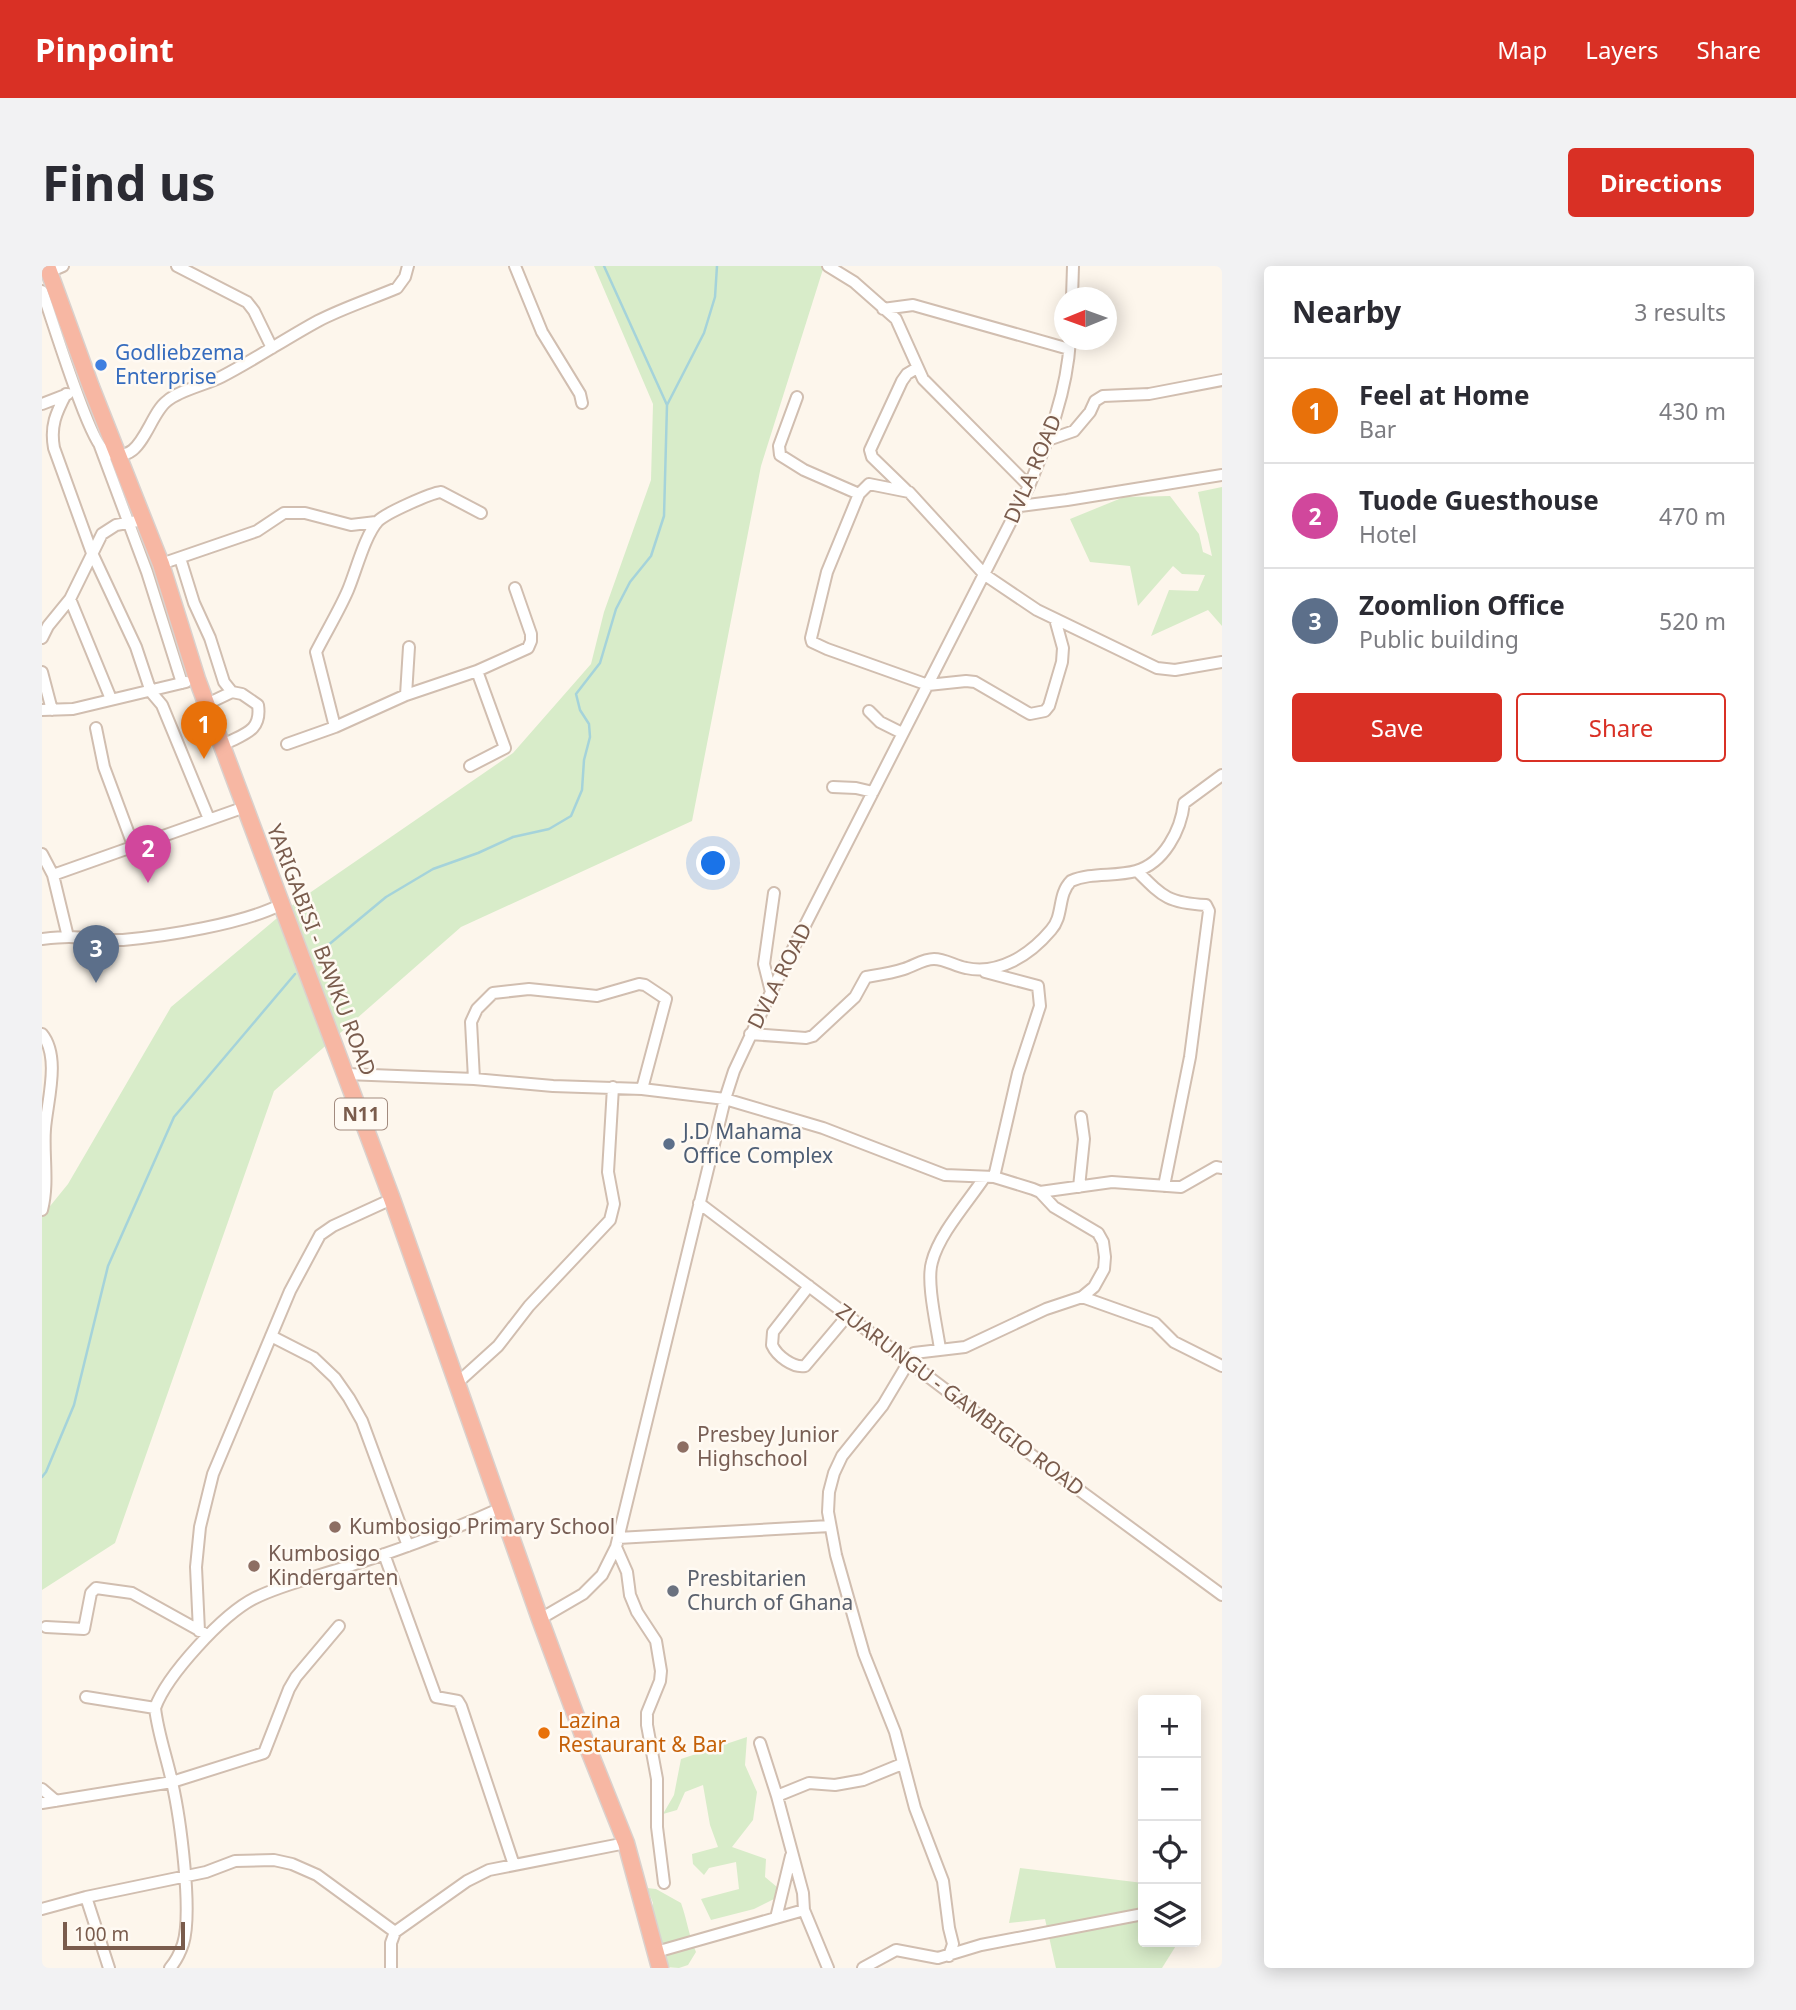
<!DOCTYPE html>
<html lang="en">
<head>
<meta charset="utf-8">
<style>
  :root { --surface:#fff; --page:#f2f2f3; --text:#2b2b33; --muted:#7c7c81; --line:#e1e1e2; --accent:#d93025 }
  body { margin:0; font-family:"Noto Sans",sans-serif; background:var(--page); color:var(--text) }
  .controls { position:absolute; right:21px; bottom:21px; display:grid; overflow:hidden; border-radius:7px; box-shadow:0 4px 18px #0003 }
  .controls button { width:63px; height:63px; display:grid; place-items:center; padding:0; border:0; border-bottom:2px solid var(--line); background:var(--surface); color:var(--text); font:35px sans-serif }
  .compass { position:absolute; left:1012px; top:21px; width:63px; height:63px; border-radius:50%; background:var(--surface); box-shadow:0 4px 18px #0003; rotate:269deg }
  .scale { position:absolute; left:21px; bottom:18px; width:122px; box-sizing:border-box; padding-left:7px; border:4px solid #7a5c4d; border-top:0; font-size:19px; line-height:24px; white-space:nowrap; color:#7a5c4d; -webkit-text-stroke:5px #fffaf3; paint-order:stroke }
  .you { position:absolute; left:672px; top:598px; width:24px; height:24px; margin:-18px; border:5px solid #fff; border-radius:50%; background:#1a73e8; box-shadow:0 0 0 10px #1a73e833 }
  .badge { display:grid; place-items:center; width:46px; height:46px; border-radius:50%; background:var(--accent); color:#fff; font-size:23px; font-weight:700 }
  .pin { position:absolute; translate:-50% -58px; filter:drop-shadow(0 2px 4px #0008) }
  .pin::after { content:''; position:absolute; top:37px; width:24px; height:21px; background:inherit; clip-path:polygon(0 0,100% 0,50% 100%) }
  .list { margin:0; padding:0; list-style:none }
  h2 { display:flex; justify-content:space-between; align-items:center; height:91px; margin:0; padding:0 28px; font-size:30px }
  h2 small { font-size:23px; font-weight:400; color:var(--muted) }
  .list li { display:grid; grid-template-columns:46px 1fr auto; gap:21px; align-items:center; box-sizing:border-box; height:105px; padding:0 28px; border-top:2px solid var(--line) }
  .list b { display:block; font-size:26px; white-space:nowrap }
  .list p { margin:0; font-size:23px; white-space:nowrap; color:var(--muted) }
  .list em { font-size:23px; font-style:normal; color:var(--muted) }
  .actions { display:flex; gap:14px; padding:21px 28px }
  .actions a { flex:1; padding:16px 0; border:2px solid var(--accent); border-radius:7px; text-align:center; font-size:24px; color:var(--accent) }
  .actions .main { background:var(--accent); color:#fff }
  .icon { flex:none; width:38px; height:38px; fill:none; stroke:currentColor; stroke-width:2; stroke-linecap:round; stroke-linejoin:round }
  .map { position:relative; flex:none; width:1180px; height:1702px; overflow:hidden; border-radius:7px }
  header { display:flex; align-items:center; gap:42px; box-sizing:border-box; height:98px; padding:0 35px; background:var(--accent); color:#fff }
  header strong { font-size:33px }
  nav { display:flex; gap:38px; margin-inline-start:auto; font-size:24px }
  .intro { display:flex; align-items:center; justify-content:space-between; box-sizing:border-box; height:168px; padding:0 42px }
  h1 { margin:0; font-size:49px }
  .button { padding:18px 32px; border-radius:7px; background:var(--accent); color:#fff; font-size:24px; font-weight:700 }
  main { display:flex; gap:42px; padding:0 42px }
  aside { flex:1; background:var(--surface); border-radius:7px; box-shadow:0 4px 18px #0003 }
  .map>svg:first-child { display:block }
  .green { fill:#d8ecc9 }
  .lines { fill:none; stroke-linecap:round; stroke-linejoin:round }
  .stream { stroke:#a5d3da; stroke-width:2.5 }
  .minor-casing { stroke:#d1beb0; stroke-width:14 }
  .highway-casing { stroke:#dad1cd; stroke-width:19 }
  .minor { stroke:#fff; stroke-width:10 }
  .highway { stroke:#f7b7a3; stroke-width:16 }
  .shop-dot { fill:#3f7fe0; stroke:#fffaf3; stroke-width:2.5 }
  .service-dot { fill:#5c6f8a; stroke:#fffaf3; stroke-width:2.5 }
  .education-dot { fill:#8d6e63; stroke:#fffaf3; stroke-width:2.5 }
  .worship-dot { fill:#6b7280; stroke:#fffaf3; stroke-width:2.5 }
  .food-dot { fill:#e8710a; stroke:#fffaf3; stroke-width:2.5 }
  .labels { text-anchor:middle; stroke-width:5; stroke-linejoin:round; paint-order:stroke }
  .shield { fill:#fffaf3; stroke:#a28b7f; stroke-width:2 }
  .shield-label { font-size:19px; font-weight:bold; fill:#7a5c4d }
  .shop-label { font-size:21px; fill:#366cbe; stroke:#fffaf3; text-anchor:start }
  .street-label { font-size:21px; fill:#7a5c4d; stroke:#fffaf3 }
  .service-label { font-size:21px; fill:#4e5e75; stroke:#fffaf3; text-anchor:start }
  .education-label { font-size:21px; fill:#785e54; stroke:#fffaf3; text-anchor:start }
  .worship-label { font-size:21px; fill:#5b616d; stroke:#fffaf3; text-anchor:start }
  .food-label { font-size:21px; fill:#c56008; stroke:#fffaf3; text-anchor:start }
</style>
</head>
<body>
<header>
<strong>Pinpoint</strong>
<nav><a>Map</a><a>Layers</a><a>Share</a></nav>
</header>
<div class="intro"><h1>Find us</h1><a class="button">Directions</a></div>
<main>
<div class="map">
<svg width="1180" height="1702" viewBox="0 0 1180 1702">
  <rect width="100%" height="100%" fill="#fdf6ec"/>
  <!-- green -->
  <path class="green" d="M552,0h230l-63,200 -69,355 -231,106 -187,164 -159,452 -73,47v-374l26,-32 103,-177 124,-104 218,-150 78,-89 13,-52 47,-132 2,-76z
    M1180,221v139l-14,-16 -57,26 18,-46 29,1 7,-16 -23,-1 -9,-8 -35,40 -8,-40 -40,-4 -20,-43 54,-22 46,-1 29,38 4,18 9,4 -14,-64z
    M705,1471l-2,28 12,27 -4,28 -21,27 34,12 -1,18 12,10 -3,12 -20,10 -43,11 -10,-21 38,-10 -3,-27 -27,6 -5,7 -11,-11 -1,-10 26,-7 -8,-22 -7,-40 -18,7 -8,18 -14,4 11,-19 7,-36z
    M978,1602l123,15v59h34v2l-15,24h-106l-11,-49 -36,4z
    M605,1622l9,1 25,14c6,17 8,33 15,49l-8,13 -9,3 -13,-1 -15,-50 2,-14z"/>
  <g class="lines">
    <!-- stream -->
    <path class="stream" d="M625,139l37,-72 11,-36 2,-31
      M273,690l71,-59 47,-28 45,-16 35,-16 36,-8 22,-13 11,-26 2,-30 6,-23 -1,-13 -9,-14 -4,-16 24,-31 16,-54 14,-27 21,-26 13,-40 3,-111 -63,-139
      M0,1211l4,-5 28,-67 34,-139 66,-149 121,-143"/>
    <!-- minor casing -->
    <g class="minor-casing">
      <path id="minor" d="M135,0l70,36 7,9 18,37
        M473,0l27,66 38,62 2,9
        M786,0l26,16 42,37 27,60 106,107
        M7,6l14,-6
        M0,25c9,24 47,150 62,159 37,22 43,-34 63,-49 13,-11 38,-16 54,-24 33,-17 64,-38 97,-56 25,-13 53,-22 79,-33l8,-11 3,-11
        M1030,32l1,-32
        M841,43l30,-4 156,44
        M24,128c-10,19 -16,32 -12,54l38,105 44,94 15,45 11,13 47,114
        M755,131l-18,49 1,9 24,15 55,24
        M0,138l26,-10
        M1006,174l26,-9 16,-19 5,-11 8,-5 46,-2 73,-14
        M58,180l47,126 35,111
        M864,224l-34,-33 -2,-7 32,-69 5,-7 10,-6
        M978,240l47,-6 155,-25
        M138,292l14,45 16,35 14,44 8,10 10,2 16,11c4,27 -15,29 -35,40
        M119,298l96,-33 27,-18h21l46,12 25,-3
        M28,333l41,100
        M1013,353l8,29 -1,14 -13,44 -4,5 -15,3 -55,-32 -9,-1 -38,4 -101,-36 -15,-7 -1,-4 16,-66 32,-78 10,-10 40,8 76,83 52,35 120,58 18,2 47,-8
        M0,372l6,-12 22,-27 32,-65 14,-9 27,-5
        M0,406l10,38
        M364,429l3,-48
        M165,438l25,-12
        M0,444l31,-1 113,-27
        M827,445l11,11 22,11
        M293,461l-19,-75c10,-20 23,-41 32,-62 8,-19 17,-55 30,-69 8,-8 53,-28 63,-29l40,21
        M54,462l8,39 29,78
        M245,478l48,-17 71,-32 71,-24 51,-23 3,-7v-7l-16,-46
        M428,500l35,-18 -28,-77
        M791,521l23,1 17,4
        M0,588l11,21 15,62
        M1095,605c26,26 31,32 69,34l3,6 -19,146 -26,129
        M11,609l192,-68
        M0,673c9,-1 18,-2 27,-2 18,0 36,4 54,3 43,-4 119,-16 157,-35
        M943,706l53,14 2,20 -22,67 -24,104
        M729,726l-7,-28 10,-71
        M0,768c19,23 5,68 3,95 -2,26 4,54 -3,81
        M708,768l56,4 7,-2 42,-39 11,-20c12,-2 26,-4 38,-8 10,-3 19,-10 30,-10 11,0 21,7 32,9 33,7 64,-13 85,-38 13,-14 6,-35 20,-49 20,-9 44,-4 65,-10 28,-8 45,-41 48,-68l38,-28
        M304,808l128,5 79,7 89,3 83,10 98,29 122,47 49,2 39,12 7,3 14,15 44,26 5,9 2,15 -1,12 -10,18 -12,10 -36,12 -81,38 -51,6 -31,52 -41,51 -8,17 -5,19 -1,20 8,43 28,99 31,78 20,76 28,73 6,47 4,16 -4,12
        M432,813l-3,-57 6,-13 16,-16 36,-4 68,7 42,-12 6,1 21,14 -24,90
        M1037,921l5,-48 -3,-22
        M998,926l72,-10 69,5 35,-20 6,1
        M657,937l338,256 185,136
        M767,1020l-36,46 -1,13c5,11 21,23 33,21l43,-51
        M1040,1031l73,26 19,19 48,24
        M229,1070l43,22 21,20 14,20 13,23 46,125
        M898,1083c-3,-22 -14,-67 -8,-87 7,-28 36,-60 52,-84
        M414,1118l42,-38 31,-40 81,-86 4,-16 -6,-32 5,-85
        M576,1272l212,-12
        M574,1281l11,25 3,23 7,17 19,29 5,30 -1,10 -13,32v12l10,54v48l7,56
        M342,1288l52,143 22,4 3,5 53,159
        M498,1353l43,-25 19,-19 14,-28 109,-448 9,-28 37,-79 258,-506c20,-48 38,-94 41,-146
        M4,1361l38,2 7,-36 5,-5 36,5 72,40
        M157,1365l-3,-64 4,-40 13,-53 77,-183 30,-56 13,-9 59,-27
        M44,1431l69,11
        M718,1477l17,53 26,97 1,17 24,58
        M0,1523l14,12
        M735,1530l32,-13 26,2 28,-5 39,-16
        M0,1537l130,-21 92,-29 25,-64 7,-12 43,-51
        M44,1631l23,71
        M0,1643l44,-12 120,-25 29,-11 39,-1 18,4 25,11 78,57
        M734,1652l15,-62
        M614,1686l148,-42
        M128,1702c6,-7 10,-15 13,-24 10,-32 -3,-127 -11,-162 -5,-24 -14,-48 -17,-74 12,-33 68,-94 100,-110 28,-14 61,-21 91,-31 53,-17 105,-36 155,-59
        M349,1702v-25l4,-11 72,-51 22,-11 137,-27
        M821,1702l33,-18 42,8 43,-13 162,-31"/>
    </g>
    <!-- highway casing -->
    <g class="highway-casing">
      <path id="highway" d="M5,0l44,121 70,177 36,115 195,520 148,420 44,119 42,105 34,125"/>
    </g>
    <!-- minor -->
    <use href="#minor" class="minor"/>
    <!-- highway -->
    <use href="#highway" class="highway"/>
  </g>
  <!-- markers -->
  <circle class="shop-dot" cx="59" cy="99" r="7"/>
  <circle class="service-dot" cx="627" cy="878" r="7"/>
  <g class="education-dot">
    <circle cx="641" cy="1181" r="7"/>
    <circle cx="293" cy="1261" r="7"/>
    <circle cx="212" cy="1300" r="7"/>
  </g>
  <circle class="worship-dot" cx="631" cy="1325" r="7"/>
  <circle class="food-dot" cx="502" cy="1467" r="7"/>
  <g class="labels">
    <!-- shield labels -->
    <rect class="shield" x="293" y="832.5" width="52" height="31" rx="5"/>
    <g class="shield-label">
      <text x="319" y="855">N11</text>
    </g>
    <!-- shop labels -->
    <g class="shop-label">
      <text x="73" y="94">Godliebzema<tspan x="73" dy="24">Enterprise</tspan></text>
    </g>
    <!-- street labels -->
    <g class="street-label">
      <text transform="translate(991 203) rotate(-67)" y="7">DVLA ROAD</text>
      <text transform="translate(279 684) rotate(69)" y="7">YARIGABISI - BAWKU ROAD</text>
      <text transform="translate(738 710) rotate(-63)" y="7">DVLA ROAD</text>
      <text transform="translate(918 1134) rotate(37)" y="7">ZUARUNGU - GAMBIGIO ROAD</text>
    </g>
    <!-- service labels -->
    <g class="service-label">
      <text x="641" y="873">J.D Mahama<tspan x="641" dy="24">Office Complex</tspan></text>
    </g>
    <!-- education labels -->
    <g class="education-label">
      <text x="655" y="1176">Presbey Junior<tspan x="655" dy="24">Highschool</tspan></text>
      <text x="307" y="1268">Kumbosigo Primary School</text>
      <text x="226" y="1295">Kumbosigo<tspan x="226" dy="24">Kindergarten</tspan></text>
    </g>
    <!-- worship labels -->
    <g class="worship-label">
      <text x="645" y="1320">Presbitarien<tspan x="645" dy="24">Church of Ghana</tspan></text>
    </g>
    <!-- food labels -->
    <g class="food-label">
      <text x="516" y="1462">Lazina<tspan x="516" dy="24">Restaurant &amp; Bar</tspan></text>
    </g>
  </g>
</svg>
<div class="controls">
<button>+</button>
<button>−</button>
<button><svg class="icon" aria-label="locate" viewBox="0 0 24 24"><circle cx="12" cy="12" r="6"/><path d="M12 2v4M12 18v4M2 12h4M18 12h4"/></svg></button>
<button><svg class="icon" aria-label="layers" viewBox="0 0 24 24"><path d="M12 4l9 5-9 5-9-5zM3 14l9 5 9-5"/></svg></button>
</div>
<svg class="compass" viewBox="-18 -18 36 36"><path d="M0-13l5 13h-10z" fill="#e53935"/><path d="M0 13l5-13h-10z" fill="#7c7c81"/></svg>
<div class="scale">100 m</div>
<div class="you"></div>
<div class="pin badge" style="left:162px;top:493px;background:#e8710a">1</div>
<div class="pin badge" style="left:106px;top:617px;background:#d1479c">2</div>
<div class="pin badge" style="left:54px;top:717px;background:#5c6f8a">3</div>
</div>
<aside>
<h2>Nearby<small>3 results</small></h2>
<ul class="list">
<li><span class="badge" style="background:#e8710a">1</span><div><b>Feel at Home</b><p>Bar</p></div><em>430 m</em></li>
<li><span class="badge" style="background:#d1479c">2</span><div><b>Tuode Guesthouse</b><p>Hotel</p></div><em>470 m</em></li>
<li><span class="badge" style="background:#5c6f8a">3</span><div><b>Zoomlion Office</b><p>Public building</p></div><em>520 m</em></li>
</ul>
<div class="actions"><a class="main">Save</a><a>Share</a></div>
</aside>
</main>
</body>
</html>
